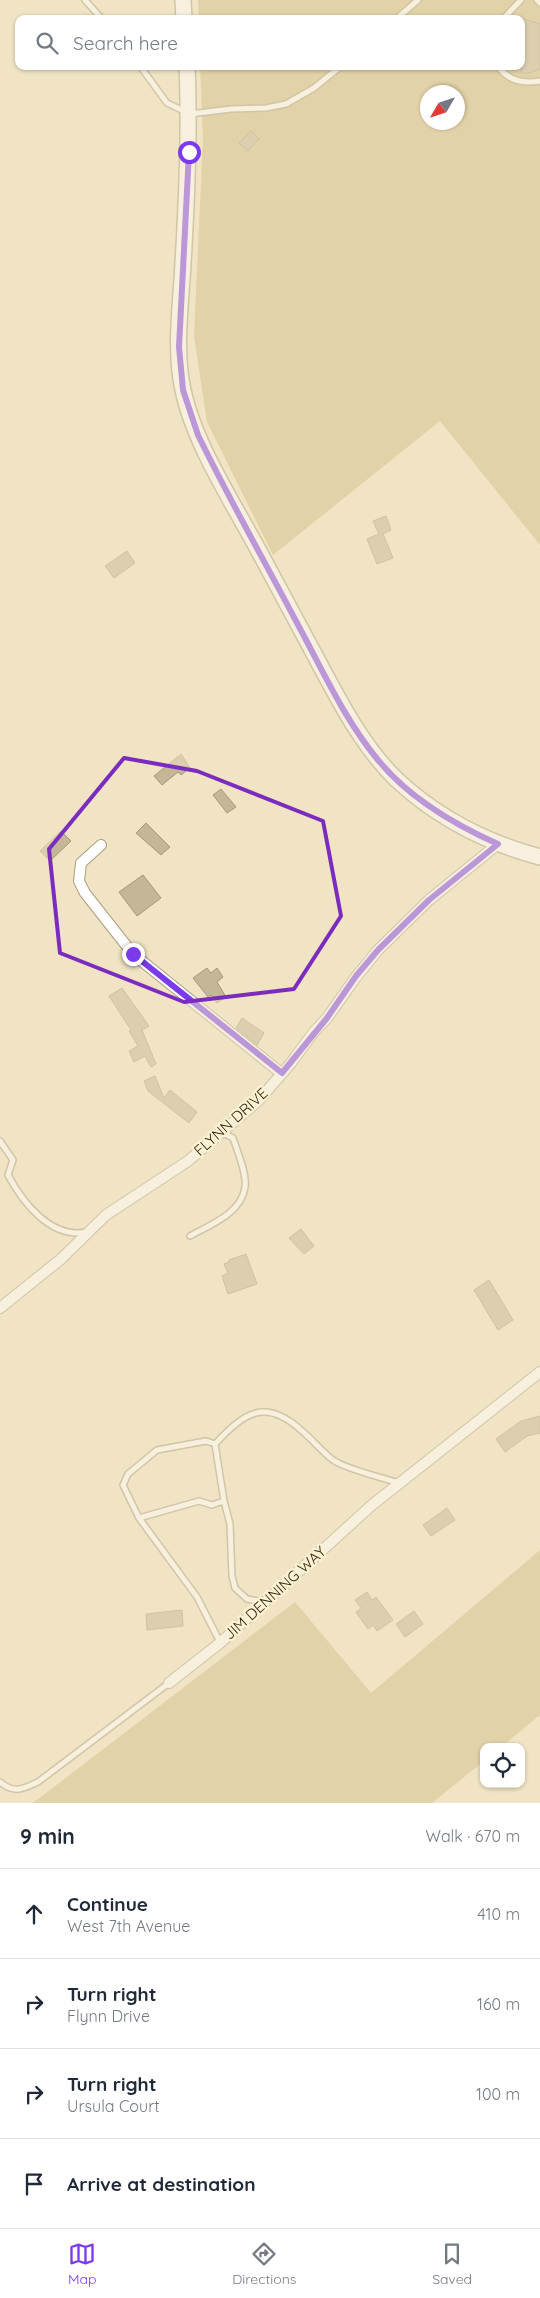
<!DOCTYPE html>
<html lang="en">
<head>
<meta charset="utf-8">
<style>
  :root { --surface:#fff; --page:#f6f6f7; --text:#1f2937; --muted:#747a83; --line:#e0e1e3; --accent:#7c3aed }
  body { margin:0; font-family:Quicksand,sans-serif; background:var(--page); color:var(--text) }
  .controls { position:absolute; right:15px; bottom:15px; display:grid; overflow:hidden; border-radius:10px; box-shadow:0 1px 4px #0004 }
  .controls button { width:45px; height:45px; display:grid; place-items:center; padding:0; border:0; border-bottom:1px solid var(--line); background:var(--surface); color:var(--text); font:25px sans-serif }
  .compass { position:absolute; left:420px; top:85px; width:45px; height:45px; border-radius:50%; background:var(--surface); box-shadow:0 1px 4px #0004; rotate:231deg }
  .stop { position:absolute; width:15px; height:15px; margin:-11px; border:4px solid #7c3aed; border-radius:50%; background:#fff }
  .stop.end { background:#7c3aed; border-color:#fff; box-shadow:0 1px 5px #0008 }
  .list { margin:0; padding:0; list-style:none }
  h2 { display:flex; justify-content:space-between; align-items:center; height:65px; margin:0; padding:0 20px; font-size:21px }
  h2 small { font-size:16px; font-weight:400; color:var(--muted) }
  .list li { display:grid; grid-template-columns:32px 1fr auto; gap:15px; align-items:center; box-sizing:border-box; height:90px; padding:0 20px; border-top:1px solid var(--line) }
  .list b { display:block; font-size:19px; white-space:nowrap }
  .list p { margin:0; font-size:16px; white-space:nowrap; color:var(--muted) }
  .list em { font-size:16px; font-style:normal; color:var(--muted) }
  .icon { flex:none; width:28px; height:28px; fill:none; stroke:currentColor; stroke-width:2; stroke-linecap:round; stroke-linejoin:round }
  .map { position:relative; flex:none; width:540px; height:1803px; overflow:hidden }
  .search { position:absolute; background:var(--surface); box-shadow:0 1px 4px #0004; left:15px; right:15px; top:15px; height:55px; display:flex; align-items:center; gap:12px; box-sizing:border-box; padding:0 18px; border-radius:10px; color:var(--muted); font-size:19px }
  .sheet { height:425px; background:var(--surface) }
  nav { display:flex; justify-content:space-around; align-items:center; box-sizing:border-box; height:70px; border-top:1px solid var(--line); background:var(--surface); font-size:14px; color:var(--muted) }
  nav a { display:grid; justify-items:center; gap:2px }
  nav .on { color:var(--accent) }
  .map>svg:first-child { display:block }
  .green { fill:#d1bc86; fill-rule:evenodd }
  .building { fill:#c3b797; stroke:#a5997a }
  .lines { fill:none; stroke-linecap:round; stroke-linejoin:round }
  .service-casing { stroke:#ab9f80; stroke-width:8 }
  .minor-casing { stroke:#ab9f80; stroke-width:12 }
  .secondary-casing { stroke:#ab9f80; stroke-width:18 }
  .service { stroke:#fff; stroke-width:5 }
  .minor { stroke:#fff; stroke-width:10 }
  .secondary { stroke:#fff; stroke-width:15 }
  .route { stroke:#7c3aed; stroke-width:6 }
  .marked { fill:none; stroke:#7b2cbf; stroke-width:4; stroke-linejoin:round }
  .labels { text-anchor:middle; stroke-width:4.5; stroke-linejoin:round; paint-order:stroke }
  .street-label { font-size:15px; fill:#292418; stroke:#fff2d0 }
</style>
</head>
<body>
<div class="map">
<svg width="540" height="1803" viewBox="0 0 540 1803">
  <rect width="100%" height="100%" fill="#f1e4c4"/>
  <!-- green -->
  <path class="green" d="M198,0h342v545l-100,-124 -167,134 -66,-133 -13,-86 9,-198 -3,-72h321v-47h-322zM428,92h30v30h-30z
    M540,1550v165l-39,32h-17v14l-52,42h-399l262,-201 76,91z"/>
  <!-- building -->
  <path class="building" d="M521,18l19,6v45l-11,4h-8z
    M251,131l8,8 -11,12 -9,-8z
    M386,516l5,14 -8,4 10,24 -16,6 -10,-25 12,-5 -6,-13z
    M127,551l8,12 -21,15 -9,-12z
    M181,754l9,14 -9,7 -3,-3 -16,13 -8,-9z
    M221,789l15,18 -9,6 -14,-18z
    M146,823l24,24 -9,8 -25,-22z
    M61,831l10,10 -21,20 -10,-10z
    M143,875l18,23 -24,18 -18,-24z
    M207,968l4,5 6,-5 6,9 -6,5 9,15 -9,6 -6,-8 -3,2 -15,-19z
    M122,988l27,38 -7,4 14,34 -5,3 -6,-11 -11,6 -5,-11 9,-5 -9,-15 2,-1 -22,-34z
    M242,1018l22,15 -7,12 -21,-17z
    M155,1076l9,22 6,-8 27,22 -8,11 -41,-32 -4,-10z
    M301,1229l13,17 -10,8 -15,-16z
    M246,1254l11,30 -29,10 -6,-18 6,-3 -4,-9 5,-2v-2z
    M489,1280l24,40 -15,10 -24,-40z
    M540,1416v17l-13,3 -22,16 -9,-13 25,-18z
    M447,1508l8,12 -24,16 -8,-11z
    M367,1592l5,8 4,-3 17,23 -16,11 -4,-6 -5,4 -12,-17 5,-4 -6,-8z
    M182,1610l1,16 -36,4 -1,-16z
    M414,1611l9,13 -18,13 -9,-13z"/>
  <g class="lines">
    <!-- service casing -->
    <g class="service-casing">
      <path id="service" d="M85,0l17,19
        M537,0l3,3
        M396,19l22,-19
        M503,19l18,-19
        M140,66l27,37 23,11 41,-5 35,-1 20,-4 28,-16 27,-22
        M498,66c10,15 25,18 42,15
        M0,1141l13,19 -5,15c15,28 43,64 78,57
        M190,1236c20,-11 52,-23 55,-49 2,-13 -8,-37 -12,-49l-10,-5
        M215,1444c29,-31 50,-47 87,-13 11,9 20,21 31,29 15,10 48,17 66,23
        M224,1501l6,23 2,52 3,12 12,11 17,3
        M139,1518l60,-17 13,4 12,-4 -9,-57 -9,-3 -49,9 -29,24 -5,11 16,33 58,79 23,45
        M0,1782c14,12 23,7 38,0l131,-99"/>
    </g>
    <!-- minor casing -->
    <g class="minor-casing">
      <path id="minor" d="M101,845l-20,18 -2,18 6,12 48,61 148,119
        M0,1308l61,-49 45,-44 82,-54 71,-61 32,-37 22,-30 14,-15 29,-41 22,-27 51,-50 69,-56
        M169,1683l51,-40 152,-138 168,-133"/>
    </g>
    <!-- secondary casing -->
    <g class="secondary-casing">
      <path id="secondary" d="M183,0l1,19
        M187,66c3,66 0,131 -4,197 -2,42 -9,86 0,127 11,54 52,116 78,165 19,36 39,72 58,108 22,41 44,84 78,117 40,37 90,63 143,77"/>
    </g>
    <!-- service -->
    <use href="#service" class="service"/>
    <!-- minor -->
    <use href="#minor" class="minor"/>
    <!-- secondary -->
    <use href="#secondary" class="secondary"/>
  </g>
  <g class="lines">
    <!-- route -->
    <path class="route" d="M133,954l149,119 45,-55 29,-42 22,-26 51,-50 69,-56c-45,-20 -89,-46 -120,-84 -34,-41 -56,-91 -81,-137 -33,-63 -68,-124 -99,-188l-15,-45 -4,-43 10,-195"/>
  </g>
  <!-- marked area -->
  <path d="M0 0H540V1803H0ZM124,758l73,13 126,50 18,95 -47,73 -110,13 -124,-49 -11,-104z" fill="#f1e4c4" fill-opacity=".55" fill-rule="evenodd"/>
  <path class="marked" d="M124,758l73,13 126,50 18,95 -47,73 -110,13 -124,-49 -11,-104z"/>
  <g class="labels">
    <!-- street labels -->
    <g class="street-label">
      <text transform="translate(231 1122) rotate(-42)" y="5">FLYNN DRIVE</text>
      <text transform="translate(275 1593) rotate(-42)" y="5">JIM DENNING WAY</text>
    </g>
  </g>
</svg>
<div class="controls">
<button><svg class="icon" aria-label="locate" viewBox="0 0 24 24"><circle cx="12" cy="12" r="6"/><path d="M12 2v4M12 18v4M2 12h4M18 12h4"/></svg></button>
</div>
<svg class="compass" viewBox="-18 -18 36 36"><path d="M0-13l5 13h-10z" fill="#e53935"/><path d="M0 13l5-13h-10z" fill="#747a83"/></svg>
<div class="stop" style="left:189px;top:152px"></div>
<div class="stop end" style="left:133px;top:954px"></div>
<div class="search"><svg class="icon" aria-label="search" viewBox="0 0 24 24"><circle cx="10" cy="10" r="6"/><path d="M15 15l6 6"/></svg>Search here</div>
</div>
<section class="sheet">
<h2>9 min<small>Walk · 670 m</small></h2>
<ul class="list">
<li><svg class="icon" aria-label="ahead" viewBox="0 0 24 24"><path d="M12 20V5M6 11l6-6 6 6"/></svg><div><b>Continue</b><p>West 7th Avenue</p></div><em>410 m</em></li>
<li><svg class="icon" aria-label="right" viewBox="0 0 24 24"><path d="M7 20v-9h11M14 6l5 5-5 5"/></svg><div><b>Turn right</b><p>Flynn Drive</p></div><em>160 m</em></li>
<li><svg class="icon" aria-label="right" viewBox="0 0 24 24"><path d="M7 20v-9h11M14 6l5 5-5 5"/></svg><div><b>Turn right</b><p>Ursula Court</p></div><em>100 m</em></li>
<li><svg class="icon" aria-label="arrive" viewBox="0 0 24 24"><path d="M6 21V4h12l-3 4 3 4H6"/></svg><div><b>Arrive at destination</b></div></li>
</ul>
</section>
<nav>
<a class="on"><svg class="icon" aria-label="map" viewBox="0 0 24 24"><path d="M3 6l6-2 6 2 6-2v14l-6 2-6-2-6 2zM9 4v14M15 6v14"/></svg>Map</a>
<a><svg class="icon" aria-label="directions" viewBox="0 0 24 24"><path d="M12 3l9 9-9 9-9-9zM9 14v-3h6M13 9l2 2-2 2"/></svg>Directions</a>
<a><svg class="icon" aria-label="saved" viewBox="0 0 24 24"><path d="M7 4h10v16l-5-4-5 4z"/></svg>Saved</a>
</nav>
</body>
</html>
